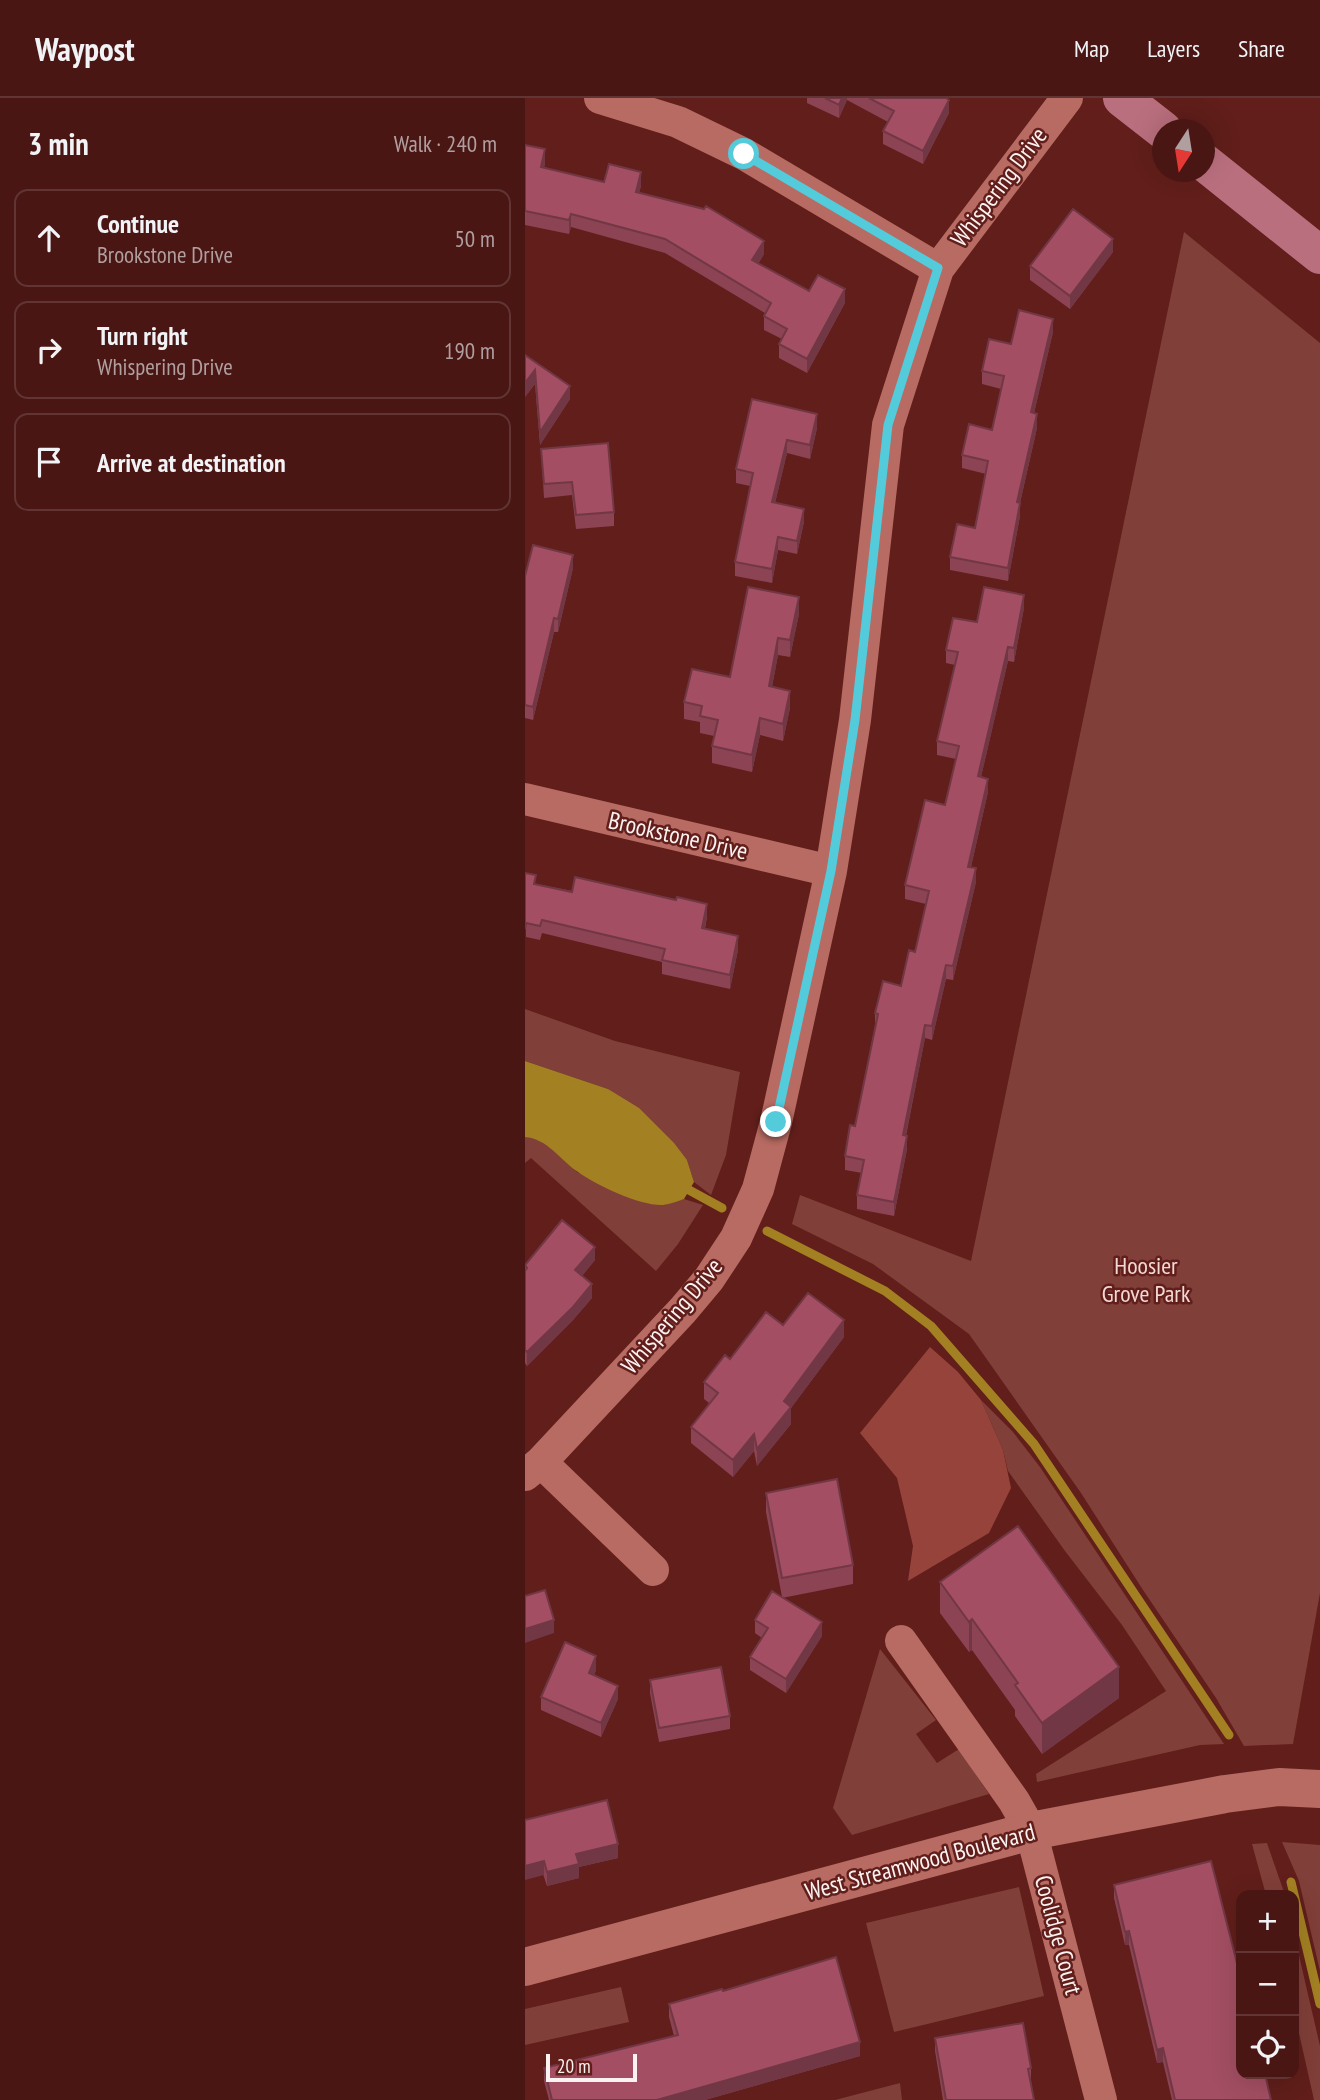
<!DOCTYPE html>
<html lang="en">
<head>
<meta charset="utf-8">
<style>
  :root { --surface:#491614; --page:#532322; --text:#f1f3f6; --muted:#b19fa0; --line:#613534 }
  body { margin:0; font-family:"PT Sans Narrow",sans-serif; background:var(--page); color:var(--text) }
  .controls { position:absolute; right:21px; bottom:21px; display:grid; overflow:hidden; border-radius:14px; box-shadow:0 7px 28px #0002 }
  .controls button { width:63px; height:63px; display:grid; place-items:center; padding:0; border:0; border-bottom:2px solid var(--line); background:var(--surface); color:var(--text); font:35px sans-serif }
  .compass { position:absolute; left:627px; top:21px; width:63px; height:63px; border-radius:50%; background:var(--surface); box-shadow:0 7px 28px #0002; rotate:192deg }
  .scale { position:absolute; left:21px; bottom:18px; width:91px; box-sizing:border-box; padding-left:7px; border:4px solid #fbf2f1; border-top:0; font-size:19px; line-height:24px; white-space:nowrap; color:#fbf2f1; -webkit-text-stroke:5px #611e1a; paint-order:stroke }
  .stop { position:absolute; width:21px; height:21px; margin:-16px; border:5px solid #53cbdb; border-radius:50%; background:#fff }
  .stop.end { background:#53cbdb; border-color:#fff; box-shadow:0 2px 7px #0008 }
  .list { margin:0; padding:0; list-style:none }
  h2 { display:flex; justify-content:space-between; align-items:center; height:91px; margin:0; padding:0 28px; font-size:30px }
  h2 small { font-size:23px; font-weight:400; color:var(--muted) }
  .list li { display:grid; grid-template-columns:46px 1fr auto; gap:21px; align-items:center; box-sizing:border-box; height:98px; margin:0 14px 14px; padding:0 14px; border:2px solid var(--line); border-radius:14px }
  .list b { display:block; font-size:26px; white-space:nowrap }
  .list p { margin:0; font-size:23px; white-space:nowrap; color:var(--muted) }
  .list em { font-size:23px; font-style:normal; color:var(--muted) }
  .icon { flex:none; width:38px; height:38px; fill:none; stroke:currentColor; stroke-width:2; stroke-linecap:round; stroke-linejoin:round }
  .map { position:relative; flex:none; width:795px; height:2002px; overflow:hidden }
  header { display:flex; align-items:center; gap:42px; box-sizing:border-box; height:98px; padding:0 35px; background:var(--surface); border-bottom:2px solid var(--line) }
  header strong { font-size:33px }
  nav { display:flex; gap:38px; margin-inline-start:auto; font-size:24px }
  main { display:flex }
  aside { flex:1; background:var(--surface) }
  .map>svg:first-child { display:block }
  .green { fill:#803f38 }
  .forest { fill:#96433b }
  .water { fill:#a38123 }
  .lines { fill:none; stroke-linecap:round; stroke-linejoin:round }
  .stream { stroke:#a38123; stroke-width:9 }
  .minor { stroke:#b76b62; stroke-width:32 }
  .tertiary { stroke:#b76b62; stroke-width:38 }
  .secondary { stroke:#ba6f7e; stroke-width:38 }
  .wall { fill:#8c4354 }
  .shaded-wall { fill:#723745 }
  .building { fill:#a34e62; stroke:#723745; stroke-width:2 }
  .route { stroke:#53cbdb; stroke-width:9 }
  .labels { text-anchor:middle; stroke-width:5; stroke-linejoin:round; paint-order:stroke }
  .street-label { font-size:24px; fill:#fbf2f1; stroke:#611e1a }
  .park-label { font-size:24px; fill:#f3d9d6; stroke:#611e1a }
</style>
</head>
<body>
<header>
<strong>Waypost</strong>
<nav><a>Map</a><a>Layers</a><a>Share</a></nav>
</header>
<main>
<aside>
<h2>3 min<small>Walk · 240 m</small></h2>
<ul class="list">
<li><svg class="icon" aria-label="ahead" viewBox="0 0 24 24"><path d="M12 20V5M6 11l6-6 6 6"/></svg><div><b>Continue</b><p>Brookstone Drive</p></div><em>50 m</em></li>
<li><svg class="icon" aria-label="right" viewBox="0 0 24 24"><path d="M7 20v-9h11M14 6l5 5-5 5"/></svg><div><b>Turn right</b><p>Whispering Drive</p></div><em>190 m</em></li>
<li><svg class="icon" aria-label="arrive" viewBox="0 0 24 24"><path d="M6 21V4h12l-3 4 3 4H6"/></svg><div><b>Arrive at destination</b></div></li>
</ul>
</aside>
<div class="map">
<svg width="795" height="2002" viewBox="0 0 795 2002">
  <rect width="100%" height="100%" fill="#611e1a"/>
  <!-- green -->
  <path class="green" d="M659,134l136,111v1250l-27,151 -49,2 -28,-48 -73,-108 -62,-97 -112,-159 -96,-70 -81,-40 8,-29 171,66z
    M0,911l90,32 125,31 -14,83 -15,40 -17,-13 -7,-22 -79,-71 -83,-28z
    M0,1039h7l17,9 28,26 85,33 22,-6 19,6 -25,39 -22,27 -125,-113 -6,5z
    M456,1302l32,32 27,35 184,277 -24,1 -163,37 -1,-8 130,-83 -44,-66 -57,-74 -57,-80 -5,-21z
    M355,1551l56,71 -20,14 21,29 22,-14 30,45 -137,41 -19,-27z
    M757,1744l38,3v126l-21,-90z
    M742,1745l18,52h-19l-14,-51z
    M494,1789l25,109 -150,36 -28,-109z
    M769,1836l26,112v54h-6l-20,-89z
    M96,1889l8,35 -104,23v-36z
    M375,1985l2,17h-67z"/>
  <!-- forest -->
  <path class="forest" d="M405,1249l28,25 23,28 22,50 8,38 -22,45 -81,48 5,-35 -16,-68 -37,-45z"/>
  <!-- water -->
  <path class="water" d="M0,963l83,28 31,19 35,35 13,17 7,22 -10,17c-6,2 -14,5 -21,6 -23,1 -67,-20 -85,-33 -18,-12 -30,-33 -53,-35z"/>
  <g class="lines">
    <!-- stream -->
    <path class="stream" d="M164,1092l33,18
      M242,1133l118,60 46,35 103,118 195,291
      M766,1784l29,122"/>
    <!-- minor -->
    <path class="minor" d="M75,0l78,24 66,32 194,115
      M0,701l306,72
      M16,1364l112,108
      M0,1377l16,-13 142,-152 26,-31 27,-41 22,-49 18,-67 55,-251 24,-151 33,-295 50,-156 129,-171
      M376,1543l113,160 17,30 70,269"/>
    <!-- tertiary -->
    <path class="tertiary" d="M0,1869l506,-136 194,-37 54,-7 41,2"/>
    <!-- secondary -->
    <path class="secondary" d="M597,0l41,32
      M680,65l115,92"/>
  </g>
  <!-- wall -->
  <path class="wall" d="M282,0h139l3,15 -26,51 -40,-20v-13l5,-9 -41,-22 -8,18 -32,-15z
    M0,47l20,18 -1,5 60,14 37,4 -2,7 125,61 -6,10 51,27 36,12 -38,70 -28,-15v-14l3,-5 -18,-9v-14l1,-3 -100,-60 -94,-26 -2,7 -44,-9z
    M588,154l-43,57 -40,-29v-14z
    M528,234l-19,81 3,15 -17,75v13l-12,65 -58,-11v-13l25,-29 11,-54 -24,-6v-13l30,-25 9,-41 -19,-5v-13l29,-27z
    M0,257l45,44 -30,46 -5,-61 -10,13z
    M227,301l65,29 -7,31 -23,-6 -12,50 29,19 -7,32 -19,-4 -6,33 -37,-7v-14l15,-76 -14,-3v-14z
    M16,351l73,63v14l-38,3 -4,-34 -28,3z
    M48,470l-15,64h-4l-21,88 -8,-2v-142z
    M499,510l-10,54 -6,-1 -27,116 7,15 -17,75 5,15 -23,98 -7,-1 -14,61 -7,-2 -19,98 1,13 -13,67 -37,-7v-14l5,-22 -17,-3v-14l10,-30 20,-100v-13l26,-27 14,-34 11,-48 -21,-5v-14l40,-80 11,-46 -19,-4v-14l18,-76 -9,-2v-13z
    M274,516l-9,43 -12,-2 -6,32 18,21 -7,33 -23,-6 -8,37 -40,-9v-17l2,-10 -14,-3v-11l-16,-3v-17l46,-25z
    M0,775l11,11 171,33 -2,12 33,21 -8,39 -68,-15v-12l-120,-29 -2,7 -14,-3z
    M70,1162l-13,16 10,22 -19,22 -46,46 -2,-3v-98z
    M258,1227l61,12 -53,71v16l-34,42 -3,-15 -21,26 -42,-34v-16l18,-24 -5,-4v-17l26,-23z
    M241,1395l87,72v19l-71,14 40,38 -36,57 -36,-23v-13l12,-19 -7,-5v-13l27,-23 -16,-85z
    M415,1484l179,116 -77,56 -27,-38v-6l-43,-60 -3,2 -29,-39z
    M71,1572l-2,5 24,24 -17,38 -60,-27v-13z
    M125,1582l80,36v13l-71,13 -9,-49z
    M0,1722l93,38 -39,9v11l-32,8z
    M589,1787l157,215h-99l-9,-38 -6,1 -28,-118h-4l-11,-47z
    M198,1893l137,65 -155,44h-156l-5,-19v-13l130,-32 -5,-19v-13z
    M410,1940l96,30v14l3,18h-91l-8,-49z"/>
  <!-- shaded-wall -->
  <path class="shaded-wall" d="M317,0h5v2l-8,18v-13z
    M424,2v13l-26,51v-13z
    M20,51v14l-4,18v-14z
    M116,74v14l-5,19v-13z
    M46,116v13l-2,7v-14z
    M588,141v13l-43,57v-13z
    M239,143v13l-12,20v-14z
    M320,191v14l-38,70v-14z
    M528,221v13l-22,94v-14z
    M10,272v14l-10,13v-14z
    M45,288v13l-30,46v-13z
    M292,316v14l-7,31v-14z
    M512,316v14l-20,88v-14z
    M262,342v13l-15,63v-14z
    M495,405v13l-12,65v-13z
    M279,411v13l-7,32v-13z
    M253,439v13l-6,33v-14z
    M48,457v13l-15,64v-13z
    M499,497v13l-10,54v-14z
    M274,499v17l-9,43v-17z
    M29,520v14l-21,88v-13z
    M253,540v17l-9,48v-17z
    M483,549v14l-30,129v-14z
    M265,593v17l-7,33v-17z
    M235,620v17l-8,37v-17z
    M463,681v13l-20,88v-13z
    M451,770v14l-23,98v-14z
    M182,806v13l-5,24v-13z
    M213,838v14l-8,39v-14z
    M421,867v14l-14,61v-14z
    M400,927v13l-22,111v-14z
    M382,1038v13l-13,67v-14z
    M70,1149v13l-20,24v-14z
    M67,1186v14l-19,22 -46,46v-14z
    M319,1222v17l-53,71v16l-34,42v-17l27,-48z
    M229,1336v17l-21,26v-17z
    M447,1521v31l-3,2v-30z
    M29,1522v13l-29,10v-14z
    M297,1524v14l-36,57v-14z
    M71,1558v14l-7,16v-13z
    M594,1569v31l-77,56v-31z
    M93,1588v13l-17,38v-14z
    M93,1746v14l-39,9v11l-32,8v-14l29,-18z
    M19,1763v14l-19,5v-14z
    M604,1833v14h-4v-13z
    M335,1944v14l-155,44h-48z
    M638,1950v14l-6,1v-13z"/>
  <!-- building -->
  <path class="building" d="M300,0h17l-3,7z
    M344,0h77l3,2 -26,51 -40,-20 11,-20z
    M0,47l20,4 -4,18 63,15 5,-18 32,8 -5,20 68,17 2,-3 58,35 -12,19 57,31 9,-16 27,14 -38,70 -28,-15 8,-15 -23,-13 7,-13 -106,-64 -94,-25 -2,6 -44,-9z
    M548,111l40,30 -43,57 -40,-30z
    M494,212l34,9 -22,93 6,2 -20,88 3,1 -12,65 -58,-11 7,-33 18,4 13,-67 -26,-6 7,-31 23,6 12,-54 -22,-5 7,-32 22,5z
    M0,257l45,31 -30,46 -5,-62 -10,13z
    M227,301l65,15 -7,31 -23,-5 -15,62 32,7 -7,32 -19,-4 -6,32 -37,-7 18,-89 -17,-4z
    M83,345l6,69 -38,3 -4,-33 -28,2 -3,-35z
    M8,447l40,10 -15,64 -4,-1 -21,89 -8,-2v-129z
    M223,489l51,10 -9,43 -12,-2 -9,48 21,5 -7,33 -23,-6 -8,37 -40,-9 6,-26 -18,-4 2,-10 -18,-4 8,-33 38,8z
    M459,489l40,8 -10,53 -6,-1 -30,129 10,3 -20,88 8,1 -23,98 -7,-1 -14,61 -7,-1 -22,110 4,1 -13,66 -37,-7 7,-35 -19,-4 5,-31 5,1 23,-112 -3,-1 8,-32 18,5 8,-36 6,2 14,-61 -24,-6 20,-85 20,5 14,-59 -22,-5 21,-89 -12,-2 7,-32 24,4z
    M0,775l11,2 -2,9 38,8 3,-15 101,23 1,-3 30,7 -5,24 36,8 -8,39 -68,-15 3,-11 -123,-29 -2,6 -14,-3 -1,6z
    M37,1122l33,27 -20,23 17,14 -19,23 -46,45 -2,-2v-79l2,-3 -2,-3z
    M283,1195l36,27 -60,81 7,6 -34,42 -3,-15 -21,26 -42,-33 27,-34 -14,-11 21,-27 5,4 36,-47 17,13z
    M312,1381l16,86 -71,13 -16,-85z
    M493,1428l101,141 -77,56 -27,-38 3,-2 -46,-64 -3,3 -29,-40z
    M20,1492l9,30 -29,9v-33z
    M247,1493l50,31 -36,57 -36,-22 18,-29 -13,-8z
    M40,1544l31,14 -7,17 29,13 -17,37 -60,-26z
    M196,1569l9,49 -71,12 -9,-48z
    M82,1702l11,44 -42,10 3,10 -32,8 -3,-11 -19,5v-46z
    M686,1763l30,118v95h24l6,26h-96l-12,-52 -6,2 -28,-119 -4,1 -11,-47z
    M311,1859l24,85 -203,58h-105l-8,-32 134,-33 -9,-31 53,-15 1,2z
    M498,1925l8,45 -3,1 6,31h-88l-11,-62z"/>
  <g class="lines">
    <!-- route -->
    <path class="route" d="M219,56l194,114 -50,157 -33,295 -24,151 -55,251"/>
  </g>
  <g class="labels">
    <!-- street labels -->
    <g class="street-label">
      <text transform="translate(474 89) rotate(-53)" y="8">Whispering Drive</text>
      <text transform="translate(153 738) rotate(13)" y="8">Brookstone Drive</text>
      <text transform="translate(147 1218) rotate(-50)" y="8">Whispering Drive</text>
      <text transform="translate(395 1764) rotate(-15)" y="8">West Streamwood Boulevard</text>
      <text transform="translate(533 1837) rotate(75)" y="8">Coolidge Court</text>
    </g>
    <!-- park labels -->
    <g class="park-label">
      <text x="621" y="1176">Hoosier<tspan x="621" dy="28">Grove Park</tspan></text>
    </g>
  </g>
</svg>
<div class="controls">
<button>+</button>
<button>−</button>
<button><svg class="icon" aria-label="locate" viewBox="0 0 24 24"><circle cx="12" cy="12" r="6"/><path d="M12 2v4M12 18v4M2 12h4M18 12h4"/></svg></button>
</div>
<svg class="compass" viewBox="-18 -18 36 36"><path d="M0-13l5 13h-10z" fill="#e53935"/><path d="M0 13l5-13h-10z" fill="#b19fa0"/></svg>
<div class="scale">20 m</div>
<div class="stop" style="left:219px;top:56px"></div>
<div class="stop end" style="left:251px;top:1024px"></div>
</div>
</main>
</body>
</html>
